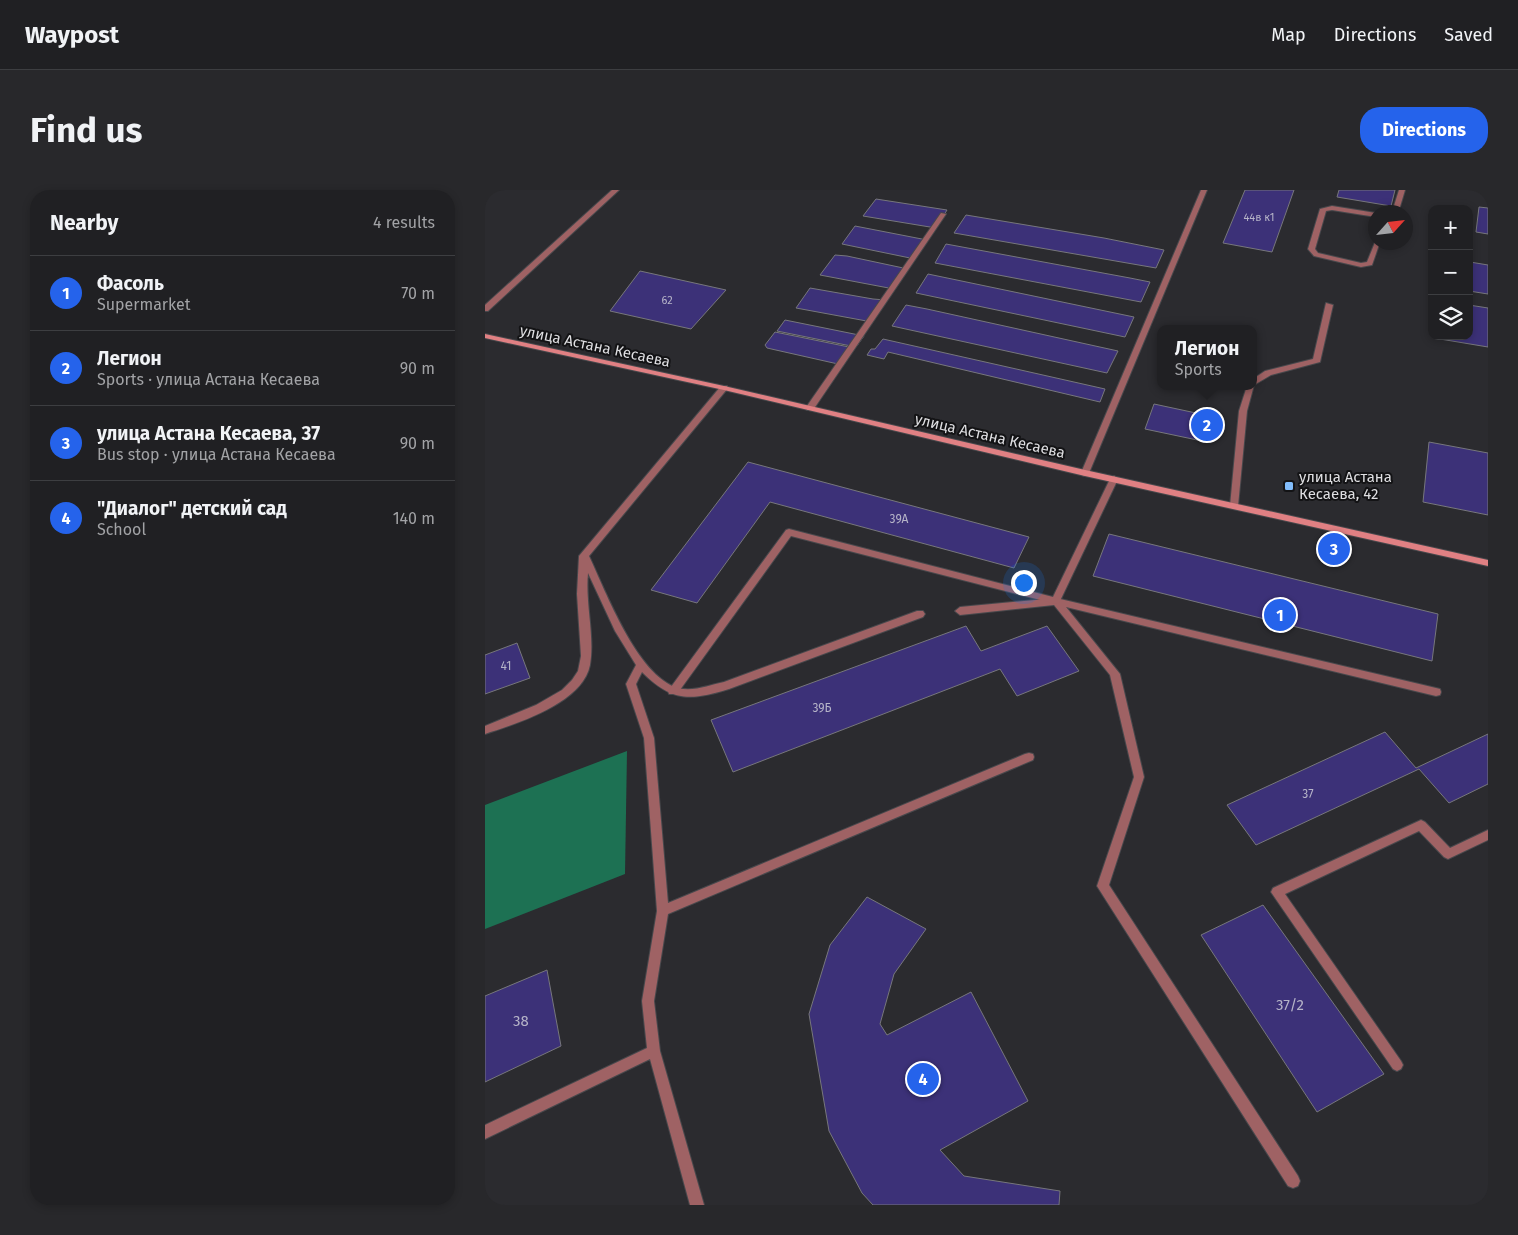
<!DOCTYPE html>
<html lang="en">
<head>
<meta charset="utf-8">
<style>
  :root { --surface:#202023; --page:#28282b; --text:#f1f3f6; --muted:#a2a3a6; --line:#3d3e41; --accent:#2563eb }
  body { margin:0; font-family:"Fira Sans",sans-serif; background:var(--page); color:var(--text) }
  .controls { position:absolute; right:15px; top:15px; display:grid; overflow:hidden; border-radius:10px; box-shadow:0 2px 8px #0003 }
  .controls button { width:45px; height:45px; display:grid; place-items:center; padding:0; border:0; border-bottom:1px solid var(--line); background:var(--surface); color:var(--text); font:25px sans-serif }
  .compass { position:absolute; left:883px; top:15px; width:45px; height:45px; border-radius:50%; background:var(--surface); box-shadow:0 2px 8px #0003; rotate:63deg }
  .you { position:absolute; left:538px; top:392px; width:18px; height:18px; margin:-12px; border:4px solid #fff; border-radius:50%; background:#1a73e8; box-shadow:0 0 0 8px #1a73e833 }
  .badge { display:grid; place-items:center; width:32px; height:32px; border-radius:50%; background:var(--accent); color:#fff; font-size:16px; font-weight:700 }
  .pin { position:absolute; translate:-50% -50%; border:2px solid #fff; box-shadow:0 1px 5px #0006 }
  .popup { position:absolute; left:672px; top:135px; width:100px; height:65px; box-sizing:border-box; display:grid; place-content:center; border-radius:10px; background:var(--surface); filter:drop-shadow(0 1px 4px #0005); font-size:16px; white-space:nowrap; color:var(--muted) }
  .popup b { font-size:19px; color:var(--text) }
  .popup::after { content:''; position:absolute; left:50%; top:100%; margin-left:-10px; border:10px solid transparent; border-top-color:var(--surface) }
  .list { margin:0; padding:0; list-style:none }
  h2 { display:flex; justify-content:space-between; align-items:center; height:65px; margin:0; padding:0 20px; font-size:21px }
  h2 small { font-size:16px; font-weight:400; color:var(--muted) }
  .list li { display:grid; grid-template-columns:32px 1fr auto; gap:15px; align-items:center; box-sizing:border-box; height:75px; padding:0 20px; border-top:1px solid var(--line) }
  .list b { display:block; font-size:19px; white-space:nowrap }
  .list p { margin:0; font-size:16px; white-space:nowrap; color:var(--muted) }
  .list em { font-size:16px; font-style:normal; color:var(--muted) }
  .icon { flex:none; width:28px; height:28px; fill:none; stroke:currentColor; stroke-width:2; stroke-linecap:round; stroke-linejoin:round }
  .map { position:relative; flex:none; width:1003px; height:1015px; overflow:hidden; border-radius:20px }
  header { display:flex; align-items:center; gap:30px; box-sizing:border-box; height:70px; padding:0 25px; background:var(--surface); border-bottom:1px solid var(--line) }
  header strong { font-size:24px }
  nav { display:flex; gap:28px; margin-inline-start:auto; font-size:18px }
  .intro { display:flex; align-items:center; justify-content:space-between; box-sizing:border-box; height:120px; padding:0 30px }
  h1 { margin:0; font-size:35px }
  .button { padding:12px 22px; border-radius:20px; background:var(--accent); color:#fff; font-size:18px; font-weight:700 }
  main { display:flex; gap:30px; padding:0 30px }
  aside { flex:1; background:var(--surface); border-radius:20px; box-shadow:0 2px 8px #0003 }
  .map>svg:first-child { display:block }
  .forest { fill:#1d7153 }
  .building { fill:#3c3178; stroke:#77777c }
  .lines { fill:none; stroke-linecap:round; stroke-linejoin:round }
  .lane-casing { stroke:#48484c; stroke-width:2 }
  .street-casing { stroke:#48484c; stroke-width:2 }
  .secondary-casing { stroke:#48484c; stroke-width:2 }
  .lane { fill:#9f6264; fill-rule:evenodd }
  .street { fill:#9f6264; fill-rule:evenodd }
  .secondary { fill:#e08083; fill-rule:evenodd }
  .poi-dot { fill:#81bcfa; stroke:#131315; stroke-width:2 }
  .labels { text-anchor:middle; stroke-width:4; stroke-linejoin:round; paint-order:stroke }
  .far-number-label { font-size:11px; fill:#b6b4c8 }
  .number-label { font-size:12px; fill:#b6b4c8 }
  .street-label { font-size:15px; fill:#dfdfe2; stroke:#131315 }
  .poi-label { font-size:15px; fill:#dfdfe2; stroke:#131315; text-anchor:start }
  .near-number-label { font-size:15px; fill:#b6b4c8 }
</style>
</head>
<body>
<header>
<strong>Waypost</strong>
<nav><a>Map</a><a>Directions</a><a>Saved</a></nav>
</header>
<div class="intro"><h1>Find us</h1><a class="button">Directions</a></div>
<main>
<aside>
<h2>Nearby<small>4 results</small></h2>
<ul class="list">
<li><span class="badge">1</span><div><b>Фасоль</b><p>Supermarket</p></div><em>70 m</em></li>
<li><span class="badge">2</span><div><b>Легион</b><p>Sports · улица Астана Кесаева</p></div><em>90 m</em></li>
<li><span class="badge">3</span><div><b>улица Астана Кесаева, 37</b><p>Bus stop · улица Астана Кесаева</p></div><em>90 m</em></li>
<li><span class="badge">4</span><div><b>&quot;Диалог&quot; детский сад</b><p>School</p></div><em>140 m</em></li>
</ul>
</aside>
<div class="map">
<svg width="1003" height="1015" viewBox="0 0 1003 1015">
  <rect width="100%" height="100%" fill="#2b2b2f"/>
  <!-- forest -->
  <path class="forest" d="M142,561l-2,123 -140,55v-124z"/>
  <!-- building -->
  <path class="building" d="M760,0h49l-22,62 -49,-9z
    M854,0h56l-4,16 -54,-9z
    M391,9l71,11 -11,18 -73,-12z
    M994,17l9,1v26l-12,-2z
    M481,25l138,23 60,12 -8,18 -202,-35z
    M370,36l72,14 -12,19 -73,-15z
    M461,54l184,34 20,4 -9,20 -206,-39z
    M350,65l12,1 61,13 -14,20 -74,-14z
    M985,72l18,3v29l-19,-3z
    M155,81l86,19 -35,39 -81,-18z
    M443,84l206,43 -9,20 -209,-44z
    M325,98l63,11 13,1 -14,22 -76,-14z
    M421,115l21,4 191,42 -11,22 -215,-47z
    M984,115l19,3v39l-48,-8 1,-3h28z
    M300,130l79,16 -8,11 -79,-16z
    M290,142l74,15 -11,17 -71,-16 -2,-3z
    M398,149l222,50 -5,13 -212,-50 -4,7 -17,-4 4,-6h4z
    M669,214l56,12 -8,25 -57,-12z
    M944,252l59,11v62l-65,-13z
    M263,272l281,75 -15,31 -244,-66 -73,101 -46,-13z
    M624,344l329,80 -6,47 -339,-85z
    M481,436l15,25 66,-25 32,45 -62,25 -17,-27 -267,103 -22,-52z
    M32,453l13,35 -45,16v-39z
    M900,542l31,36 72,-34v50l-39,19 -30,-34 -163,76 -29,-40z
    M382,707l59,32 -32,45 -14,50 7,11 84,-43 57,109 -88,49 24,26 96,15 -1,14h-186l-11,-12 -33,-62 -20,-117 21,-69z
    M778,715l121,169 -67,38 -116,-177z
    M62,780l14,76 -76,36v-86z"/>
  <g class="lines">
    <!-- lane casing -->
    <g class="lane-casing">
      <path id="lane" d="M127,0h7l-131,121h-3v-6z
        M716,0h6l-118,283 -4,3 -3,-1 -1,-2z
        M914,0h6l-6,20 -5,2h-9l1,-1 7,-2z
        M847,16l44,7v4l-44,-7 -6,1 -11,38 3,4 43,10 6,-1 9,-22v2h4l-8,23 -11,2 -47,-11 -6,-7 12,-40z
        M456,23l5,1 -133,196h-6v-4z
        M841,113l7,2 -13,57 -49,13 -17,10 -7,26 -9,95 -1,2h-6l-1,-2 9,-95 8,-25h6v-7l12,-8 48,-12z
        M236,196h6l1,2 -139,168c17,36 48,120 89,132 15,4 32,-3 46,-6l193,-71h6l2,3 -2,3 -194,72c-39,12 -57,13 -87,-17l-6,12 18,54 14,165 357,-149 4,-1 4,1 1,3 -1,3 -365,154 -14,87 6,50 44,154h-14l-40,-146 -165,80v-14l162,-77 -5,-47 15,-90 -13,-173 -18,-54 10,-19 -21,-34 -27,-58c-3,31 7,62 2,92 -7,38 -74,59 -105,69v-8l51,-21 26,-15 10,-10 6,-9 3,-15 -4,-62 2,-38z
        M571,408l380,90 4,1 1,3 -1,3 -4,1 -370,-89 54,67 24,103 -35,108 189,291 2,5 -2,5 -5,2 -5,-2 -191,-300 37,-109 -24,-102 -56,-70 -94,10 -5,-4 5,-4z
        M936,630l4,2 25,26 38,-18v10l-40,19 -4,-2 -25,-26 -134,63 116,167 2,4 -2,4 -4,2 -4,-2 -122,-177 2,-4z"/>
    </g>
    <!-- street casing -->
    <g class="street-casing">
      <path id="street" d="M629,286l4,3 -59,124 -3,1 -265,-68 -114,158h-8l-1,-3 118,-161 3,-1 264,68 57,-118z"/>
    </g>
    <!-- secondary casing -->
    <g class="secondary-casing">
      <path id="secondary" d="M0,144l239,52 361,84 403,90v6l-403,-90 -361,-86 -239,-52z"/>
    </g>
    <!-- lane -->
    <use href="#lane" class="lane"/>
    <!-- street -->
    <use href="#street" class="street"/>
    <!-- secondary -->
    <use href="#secondary" class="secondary"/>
  </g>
  <!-- markers -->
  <rect class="poi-dot" x="799" y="291" width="10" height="10" rx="2.5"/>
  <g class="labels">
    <!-- far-number labels -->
    <g class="far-number-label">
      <text x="774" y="31">44в к1</text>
      <text x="182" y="114">62</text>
    </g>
    <!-- number labels -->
    <g class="number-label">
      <text x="414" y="333">39А</text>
      <text x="21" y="480">41</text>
      <text x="337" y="522">39Б</text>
      <text x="823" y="608">37</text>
    </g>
    <!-- street labels -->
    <g class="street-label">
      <text transform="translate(110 156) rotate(12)" y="5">улица Астана Кесаева</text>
      <text transform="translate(505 246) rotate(13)" y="5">улица Астана Кесаева</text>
    </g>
    <!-- poi labels -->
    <g class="poi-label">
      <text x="814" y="292">улица Астана<tspan x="814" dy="17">Кесаева, 42</tspan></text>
    </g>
    <!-- near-number labels -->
    <g class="near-number-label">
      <text x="805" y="820">37/2</text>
      <text x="36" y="836">38</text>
    </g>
  </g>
</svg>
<div class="controls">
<button>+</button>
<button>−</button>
<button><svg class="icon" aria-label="layers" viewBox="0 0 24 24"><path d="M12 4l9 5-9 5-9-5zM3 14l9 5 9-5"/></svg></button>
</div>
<svg class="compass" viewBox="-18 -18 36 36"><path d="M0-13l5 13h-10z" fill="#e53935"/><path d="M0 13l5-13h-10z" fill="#a2a3a6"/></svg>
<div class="you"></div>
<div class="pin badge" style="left:795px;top:425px">1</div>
<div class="pin badge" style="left:722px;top:235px">2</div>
<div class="popup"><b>Легион</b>Sports</div>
<div class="pin badge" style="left:849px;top:359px">3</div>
<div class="pin badge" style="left:438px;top:889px">4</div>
</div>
</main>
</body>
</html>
